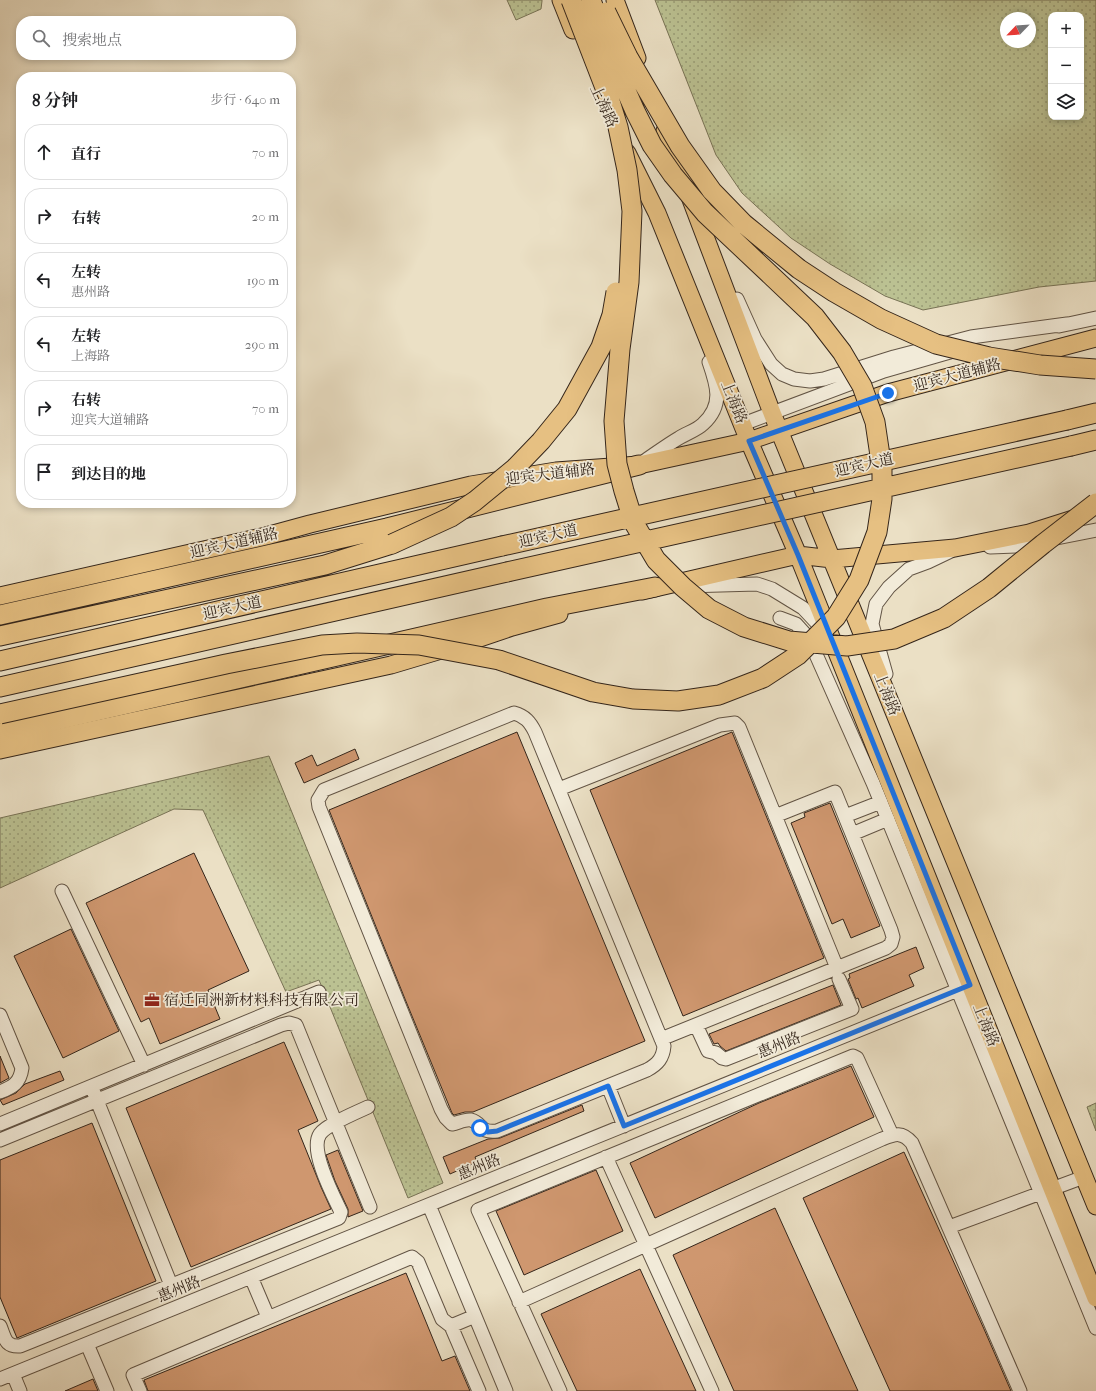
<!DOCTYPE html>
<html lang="zh">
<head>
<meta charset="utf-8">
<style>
  :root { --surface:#fff; --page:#f6f6f6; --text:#202124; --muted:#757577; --line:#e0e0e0 }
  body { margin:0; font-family:"IM FELL French Canon","Noto Serif SC",serif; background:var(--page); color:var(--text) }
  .controls { position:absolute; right:12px; top:12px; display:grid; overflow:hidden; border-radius:8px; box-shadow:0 2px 6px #0003 }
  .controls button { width:36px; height:36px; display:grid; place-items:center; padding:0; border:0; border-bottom:1px solid var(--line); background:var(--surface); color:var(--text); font:20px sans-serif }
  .compass { position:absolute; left:1000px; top:12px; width:36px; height:36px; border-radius:50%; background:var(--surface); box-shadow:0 2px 6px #0003; rotate:245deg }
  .stop { position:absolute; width:12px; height:12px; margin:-9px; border:3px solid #1a73e8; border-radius:50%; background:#fff }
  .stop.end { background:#1a73e8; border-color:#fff; box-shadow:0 1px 4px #0008 }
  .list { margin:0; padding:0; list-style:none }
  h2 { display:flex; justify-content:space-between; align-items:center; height:52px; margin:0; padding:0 16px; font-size:17px }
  h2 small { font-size:13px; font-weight:400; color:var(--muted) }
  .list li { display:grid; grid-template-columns:26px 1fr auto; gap:12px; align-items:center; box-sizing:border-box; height:56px; margin:0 8px 8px; padding:0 8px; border:1px solid var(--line); border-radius:16px }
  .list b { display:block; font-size:15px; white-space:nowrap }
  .list p { margin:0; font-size:13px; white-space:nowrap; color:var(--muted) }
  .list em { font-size:13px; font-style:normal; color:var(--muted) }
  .icon { flex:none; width:22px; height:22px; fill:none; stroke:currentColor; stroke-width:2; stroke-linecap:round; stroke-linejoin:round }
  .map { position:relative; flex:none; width:1096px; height:1391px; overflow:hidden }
  .search { position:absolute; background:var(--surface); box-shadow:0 2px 6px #0003; left:16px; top:16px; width:280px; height:44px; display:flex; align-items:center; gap:10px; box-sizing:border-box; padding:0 14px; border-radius:16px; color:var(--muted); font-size:15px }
  .panel { position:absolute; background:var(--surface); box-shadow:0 2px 6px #0003; left:16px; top:72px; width:280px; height:436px; border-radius:16px }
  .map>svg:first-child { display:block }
  .green { fill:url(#green-dots); stroke:#787356; fill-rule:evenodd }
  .building { fill:#cf976f; stroke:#34251a }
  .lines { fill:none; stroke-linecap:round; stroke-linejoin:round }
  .minor-casing { stroke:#625445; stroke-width:15 }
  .major-casing { stroke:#34251a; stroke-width:19 }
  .highway-casing { stroke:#34251a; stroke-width:21 }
  .minor { stroke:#f2ebd9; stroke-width:13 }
  .major { stroke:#e6c082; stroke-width:17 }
  .highway { stroke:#e6c082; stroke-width:19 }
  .highway-bridge-casing { stroke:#34251a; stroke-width:21; stroke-linecap:butt }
  .highway-bridge { stroke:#e6c082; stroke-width:19 }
  .route { stroke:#1a73e8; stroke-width:5 }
  .labels { text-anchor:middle; stroke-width:3.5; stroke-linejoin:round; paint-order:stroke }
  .street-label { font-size:15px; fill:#34251a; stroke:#f2ebd9 }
  .poi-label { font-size:15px; fill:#34251a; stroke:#f2ebd9; text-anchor:start }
</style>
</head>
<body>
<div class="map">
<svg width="1096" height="1391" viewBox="0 0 1096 1391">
  <defs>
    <pattern id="green-dots" width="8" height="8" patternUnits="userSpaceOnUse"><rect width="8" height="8" fill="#bbc192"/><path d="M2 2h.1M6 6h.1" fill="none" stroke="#999d76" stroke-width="1.8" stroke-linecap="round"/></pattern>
  </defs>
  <rect width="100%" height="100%" fill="#ebe0c5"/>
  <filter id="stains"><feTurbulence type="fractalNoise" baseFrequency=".005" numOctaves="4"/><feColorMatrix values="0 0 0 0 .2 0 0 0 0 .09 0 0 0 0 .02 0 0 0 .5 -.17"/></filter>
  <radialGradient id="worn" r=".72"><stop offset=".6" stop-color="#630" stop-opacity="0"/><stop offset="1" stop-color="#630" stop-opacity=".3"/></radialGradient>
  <!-- green -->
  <path class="green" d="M507,0h35v1l-1,8 -25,11z
    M655,0h441v281l-57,6 -116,23 -38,-14 -55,-32 -39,-26 -49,-45 -26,-38zM1051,15h30v102h-30zM1006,18h24v24h-24z
    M269,756l174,427 -35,15 -89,-218 -33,12 -83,-182 -29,-1 -174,79v-70z
    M1096,1103v28l-9,-24z"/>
  <!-- building -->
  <path class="building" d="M517,732l128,309 -172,71h-8l-11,3 -2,-2 -47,-114 -76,-189z
    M732,732l92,226 -141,58 -93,-226z
    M355,749l4,10 -55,24 -9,-20 17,-8 5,11z
    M830,803l50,123 -29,12 -8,-19 -11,5 -41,-101 14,-6 -1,-4z
    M194,853l55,118 -41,19 12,29 -60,25 -11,-26 -8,4 -55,-119z
    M71,929l48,102 -56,27 -49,-102z
    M916,947l8,21 -15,7 5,11 -52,22 -4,-10 -2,1 -8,-20 2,-1 -1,-4z
    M833,985l8,20 -115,46 -6,-5 -2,-3 -4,1 -5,-10z
    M284,1042l34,79 -20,9 23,57 10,22 -140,58 -65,-159z
    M0,1056l9,22 -9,5z
    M851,1066l23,51 -219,101 -25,-55 129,-60z
    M60,1071l4,9 -61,25 -3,-5 16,-7 9,-9z
    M582,1105l2,6 -109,46 2,5 -27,12 -7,-17 45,-18 12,-1z
    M92,1123l64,158 -139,57 -17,-41v-137z
    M338,1150l25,61 -15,6v-8l-13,-28 -9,-26z
    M904,1152l80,177 27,62h-121l-87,-193z
    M596,1170l27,61 -99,44 -28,-64z
    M775,1208l83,183h-124l-61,-136z
    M640,1269l56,122h-119l-36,-77z
    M406,1273l36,88 13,-5 15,35h-322l-4,-11z
    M93,1379l5,12h-33z"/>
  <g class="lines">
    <!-- minor casing -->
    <g class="minor-casing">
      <path id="minor" d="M737,299l18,40 16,25 11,10 12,5 16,2 14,-2 70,-22 77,-20 96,-13
        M1059,326l37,-8
        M743,424l141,-53 66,-19
        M643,462c12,-8 24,-17 36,-24 8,-5 18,-8 24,-14 21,-19 14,-39 6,-62
        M990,547l26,-1 80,-16
        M685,586l72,-2 15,5 31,19 14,15 6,14
        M780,618l16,6 9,10 9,16 59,133 223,545
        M886,674l-14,-50 4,-20 13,-17 20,-18 19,-7 23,-11
        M514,713c11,3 16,9 21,19l129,314c-1,12 -6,18 -17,24l-150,61c-19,2 -14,-8 -26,-11 -6,-1 -13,3 -19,4l-6,-6 -5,-9 -122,-302 -1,-7 6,-10z
        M559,789l161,-64 15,-2 4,4 98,241
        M845,816l36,-14
        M852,834l36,-15
        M62,891l82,174
        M0,1015l22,53c-2,15 -9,19 -22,24
        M696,1025l12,26 8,2 6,5 4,1 126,-50 -13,-30
        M661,1039l225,-91 5,-4 2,-7 -2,-7 -56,-138 -60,24
        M608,1086l16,40
        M94,1093l77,192
        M0,1124l319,-132
        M0,1140l281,-115 8,-2 7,2 74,182
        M606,1157l106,234
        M429,1205l77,186
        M949,1227l135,-50
        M251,1277l17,40
        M519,1302l363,-163c13,-5 20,-8 30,4l108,248
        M0,1326c5,12 5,21 20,20l319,-128 2,-6c-8,-17 -32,-62 -21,-78 6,-9 37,-22 48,-27
        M451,1326l24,-10
        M87,1344l20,47
        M13,1374l7,17
        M0,1379l970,-394
        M140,1391l-7,-16 279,-118 6,5 24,57 9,7 28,65
        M560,1391l-82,-181 375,-154 4,2 35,77"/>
    </g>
    <!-- major casing -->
    <g class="major-casing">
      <path id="major" d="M561,0l12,30
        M615,0l22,58
        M665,131l107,282 324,793
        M627,153l30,60 92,228 49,114 298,743
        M642,591l156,-36 34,4 123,-11 74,-15 44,-14
        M0,596l266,-60 44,-12 161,-39 85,-14 83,-6 110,-24 139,-48 208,-55
        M0,750l391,-85 77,-23 44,-15 47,-13"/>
    </g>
    <!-- highway casing -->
    <g class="highway-casing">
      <path id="highway" d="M1067,420l29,-7
        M1071,446l25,-6
        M0,615l387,-87 252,-63
        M0,636l325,-71 67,-21
        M0,661l502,-115
        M0,687l507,-115
        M0,733l547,-125 108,-21"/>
    </g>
    <!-- minor -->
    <use href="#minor" class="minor"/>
    <!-- major -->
    <use href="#major" class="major"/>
    <!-- highway -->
    <use href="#highway" class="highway"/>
    <!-- highway-bridge casing -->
    <g class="highway-bridge-casing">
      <path id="highway-bridge" d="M571,0l38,98 9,29 9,43 5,41 -3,71 -9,67 -6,72 3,43 7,27 10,32 22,37 27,27 26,22 35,18 45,14 58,5 47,-7 50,-21 45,-30 54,-44 53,-41
        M606,12l22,45 52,89 32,45 32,33 55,45 35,23 47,27 55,25 53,13 51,8 56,4
        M392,544l59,-27 24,-16 40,-33 26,-27 26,-32 34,-62 11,-32 4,-23
        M502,546l565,-126
        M507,572l564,-126
        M0,714l226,-50 96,-19 35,-2 62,2 80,15 94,32 40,7 45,2 41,-6 44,-17 35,-23 38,-38 23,-37 18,-48 5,-33v-30l-7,-47 -13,-36 -20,-34 -27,-35 -110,-104 -32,-38 -21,-30 -17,-34 -26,-59 -18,-52"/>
    </g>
    <!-- highway-bridge -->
    <use href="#highway-bridge" class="highway-bridge"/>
  </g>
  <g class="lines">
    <!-- route -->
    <path class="route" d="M480,1128l8,4 9,-1 111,-45 16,40 346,-141 -172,-430 -49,-114 139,-48"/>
  </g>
  <!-- icons -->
  <defs>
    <g id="office-bare" transform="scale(1.2)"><path d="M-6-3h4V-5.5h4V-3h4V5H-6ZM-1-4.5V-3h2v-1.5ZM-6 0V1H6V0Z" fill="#8f2418" stroke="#f2ebd9" stroke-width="2.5" paint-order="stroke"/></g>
  </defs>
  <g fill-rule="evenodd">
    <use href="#office-bare" x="152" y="1000"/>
  </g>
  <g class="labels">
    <!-- street labels -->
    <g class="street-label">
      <text transform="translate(604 106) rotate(65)" y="5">上海路</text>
      <text transform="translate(957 375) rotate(-15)" y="5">迎宾大道辅路</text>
      <text transform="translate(734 402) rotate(68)" y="5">上海路</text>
      <text transform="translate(864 465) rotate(-13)" y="5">迎宾大道</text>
      <text transform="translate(550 474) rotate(-7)" y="5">迎宾大道辅路</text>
      <text transform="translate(548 536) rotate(-13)" y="5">迎宾大道</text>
      <text transform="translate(234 543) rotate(-13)" y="5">迎宾大道辅路</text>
      <text transform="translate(232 608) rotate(-13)" y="5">迎宾大道</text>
      <text transform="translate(887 694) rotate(68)" y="5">上海路</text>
      <text transform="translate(986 1025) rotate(68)" y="5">上海路</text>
      <text transform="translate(779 1045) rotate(-22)" y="5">惠州路</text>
      <text transform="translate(479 1167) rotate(-22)" y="5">惠州路</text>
      <text transform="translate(179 1289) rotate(-22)" y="5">惠州路</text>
    </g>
    <!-- poi labels -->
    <g class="poi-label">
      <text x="164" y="1005">宿迁同洲新材料科技有限公司</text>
    </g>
  </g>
  <rect width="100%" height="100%" filter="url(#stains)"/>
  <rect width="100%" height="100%" fill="url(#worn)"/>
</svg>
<div class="controls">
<button>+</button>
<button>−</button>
<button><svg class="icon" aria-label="layers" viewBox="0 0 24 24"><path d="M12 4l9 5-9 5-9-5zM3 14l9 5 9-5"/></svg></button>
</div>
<svg class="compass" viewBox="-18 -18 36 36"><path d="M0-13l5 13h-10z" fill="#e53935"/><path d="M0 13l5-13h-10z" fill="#757577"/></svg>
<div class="stop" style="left:480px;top:1128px"></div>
<div class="stop end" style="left:888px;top:393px"></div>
<div class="search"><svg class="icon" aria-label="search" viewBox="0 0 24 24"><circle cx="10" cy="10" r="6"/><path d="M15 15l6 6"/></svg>搜索地点</div>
<section class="panel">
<h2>8 分钟<small>步行 · 640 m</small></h2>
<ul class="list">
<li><svg class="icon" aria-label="ahead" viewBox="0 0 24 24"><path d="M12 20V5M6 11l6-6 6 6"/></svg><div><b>直行</b></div><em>70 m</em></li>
<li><svg class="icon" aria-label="right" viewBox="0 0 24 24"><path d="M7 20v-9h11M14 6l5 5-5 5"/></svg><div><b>右转</b></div><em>20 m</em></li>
<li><svg class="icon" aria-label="left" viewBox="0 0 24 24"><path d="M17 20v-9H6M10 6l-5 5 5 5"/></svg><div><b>左转</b><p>惠州路</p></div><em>190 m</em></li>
<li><svg class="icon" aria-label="left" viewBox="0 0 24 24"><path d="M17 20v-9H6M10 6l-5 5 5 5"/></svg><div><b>左转</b><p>上海路</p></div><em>290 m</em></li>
<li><svg class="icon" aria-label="right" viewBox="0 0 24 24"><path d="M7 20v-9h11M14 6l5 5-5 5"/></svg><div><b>右转</b><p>迎宾大道辅路</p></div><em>70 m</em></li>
<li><svg class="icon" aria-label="arrive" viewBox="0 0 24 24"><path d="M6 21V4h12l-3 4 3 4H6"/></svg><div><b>到达目的地</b></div></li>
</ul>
</section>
</div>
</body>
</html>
